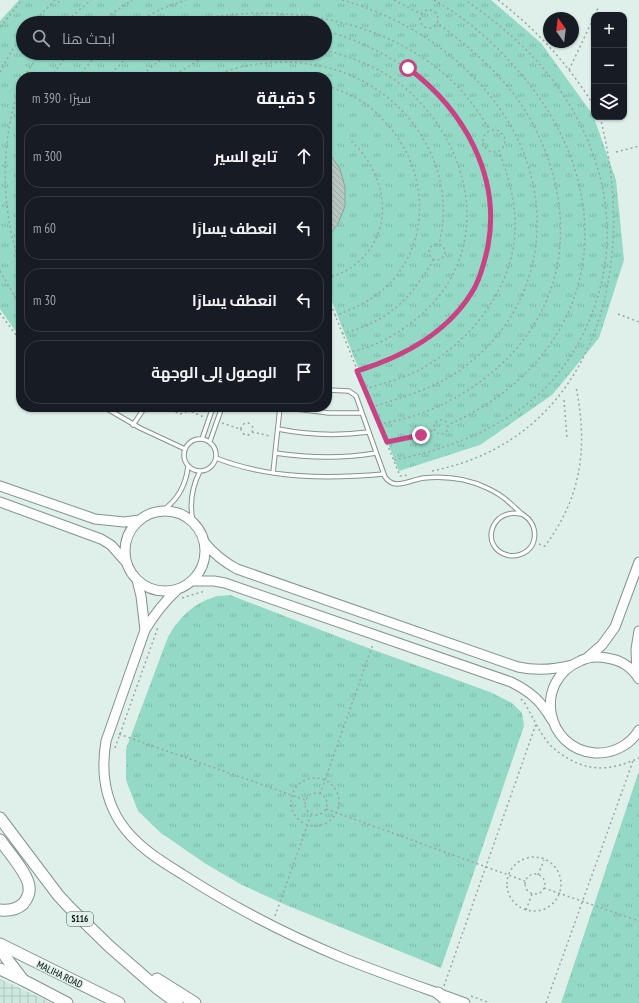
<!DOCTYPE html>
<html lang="ar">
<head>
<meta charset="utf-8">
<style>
  :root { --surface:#171b24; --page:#20242c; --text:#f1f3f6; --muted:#9ea1a6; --line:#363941 }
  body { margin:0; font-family:"PT Sans Narrow",Cairo,sans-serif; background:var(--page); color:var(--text); direction:rtl }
  .controls { position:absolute; right:12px; top:12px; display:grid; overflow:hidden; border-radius:8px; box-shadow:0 1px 3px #0004 }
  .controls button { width:36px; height:36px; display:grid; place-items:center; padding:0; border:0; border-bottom:1px solid var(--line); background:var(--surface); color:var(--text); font:20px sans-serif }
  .compass { position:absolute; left:543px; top:12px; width:36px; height:36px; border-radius:50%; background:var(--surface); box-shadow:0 1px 3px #0004; rotate:346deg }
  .stop { position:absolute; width:12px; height:12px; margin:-9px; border:3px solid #c94384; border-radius:50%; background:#fff }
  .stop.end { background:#c94384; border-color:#fff; box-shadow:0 1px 4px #0008 }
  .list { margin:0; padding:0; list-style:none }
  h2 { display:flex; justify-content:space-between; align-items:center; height:52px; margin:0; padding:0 16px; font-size:17px }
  h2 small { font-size:13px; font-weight:400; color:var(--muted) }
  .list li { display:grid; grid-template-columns:26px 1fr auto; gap:12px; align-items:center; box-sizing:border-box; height:64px; margin:0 8px 8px; padding:0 8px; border:1px solid var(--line); border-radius:16px }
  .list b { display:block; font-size:15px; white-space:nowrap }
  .list em { font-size:13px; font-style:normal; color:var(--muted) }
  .icon { flex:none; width:22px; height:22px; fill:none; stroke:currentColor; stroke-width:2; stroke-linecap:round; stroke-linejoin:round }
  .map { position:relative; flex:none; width:639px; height:1003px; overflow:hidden; direction:ltr }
  .search { position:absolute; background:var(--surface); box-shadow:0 1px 3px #0004; left:16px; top:16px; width:316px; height:44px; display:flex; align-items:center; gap:10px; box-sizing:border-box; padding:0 14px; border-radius:22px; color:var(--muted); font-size:15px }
  .panel { position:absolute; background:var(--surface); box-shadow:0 1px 3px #0004; left:16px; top:72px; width:316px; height:340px; border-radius:16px; direction:rtl }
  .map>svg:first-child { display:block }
  .industrial { fill:url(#industrial-grid) }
  .grass { fill:url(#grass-tufts); fill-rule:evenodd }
  .building { fill:url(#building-back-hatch); stroke:#90a09b }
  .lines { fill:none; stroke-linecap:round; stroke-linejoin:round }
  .service-casing { stroke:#83938e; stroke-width:5.5 }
  .tertiary-casing { stroke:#83938e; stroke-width:11 }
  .primary-casing { stroke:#83938e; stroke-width:13 }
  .trunk-casing { stroke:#83938e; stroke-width:13 }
  .path { stroke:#99a6a1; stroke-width:1.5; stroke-dasharray:2 3; stroke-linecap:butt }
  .service { stroke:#fff; stroke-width:3.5 }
  .tertiary { stroke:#fff; stroke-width:9 }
  .primary { stroke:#fff; stroke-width:11 }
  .trunk { stroke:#fff; stroke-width:11 }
  .route { stroke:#c94384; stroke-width:5 }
  .labels { text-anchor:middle; stroke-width:3; stroke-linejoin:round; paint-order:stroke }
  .shield { fill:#dff0ea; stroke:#48524f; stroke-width:1 }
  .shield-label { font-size:9px; font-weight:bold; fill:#080e0c }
  .street-label { font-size:10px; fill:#080e0c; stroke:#dff0ea }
</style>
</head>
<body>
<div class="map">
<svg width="639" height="1003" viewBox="0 0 639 1003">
  <defs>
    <pattern id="industrial-grid" width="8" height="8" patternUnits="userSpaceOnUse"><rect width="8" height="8" fill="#cde8df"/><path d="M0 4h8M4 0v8" fill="none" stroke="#afc6be"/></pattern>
    <pattern id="grass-tufts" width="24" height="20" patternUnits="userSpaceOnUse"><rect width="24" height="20" fill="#93d9c5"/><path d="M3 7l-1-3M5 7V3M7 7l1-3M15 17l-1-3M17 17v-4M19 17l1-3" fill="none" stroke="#7db9a8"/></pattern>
    <pattern id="building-back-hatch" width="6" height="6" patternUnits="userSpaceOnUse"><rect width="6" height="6" fill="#b7c8c2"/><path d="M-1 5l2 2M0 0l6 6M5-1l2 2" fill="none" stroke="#9caba6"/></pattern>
  </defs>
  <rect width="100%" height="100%" fill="#dff0ea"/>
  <!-- industrial -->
  <path class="industrial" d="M0,979l52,24h-52z"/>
  <!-- grass -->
  <path class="grass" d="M19,0h472l50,43 52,72 23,65 8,80 -25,78 -47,57 -72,50 -81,26 -72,-182v-212h-306v262l-21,-30v-288zM23,23h302v30h-302z
    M230,595l130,50 130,47 22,11 10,10 2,13 -83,242 -155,-63 -44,-20 -36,-21 -45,-31 -23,-22 -12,-31v-31l42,-112c11,-19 24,-33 46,-40 4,-2 11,-1 16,-2z
    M639,773v230h-78l77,-229z"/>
  <!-- building -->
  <path class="building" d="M327,150l13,19 5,18v19l-7,18 -11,14z"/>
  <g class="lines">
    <!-- service casing -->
    <g class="service-casing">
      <path id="service" d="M327,139l1,1
        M327,390l22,1 7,5 29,81c3,4 7,7 12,7 9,0 18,-5 27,-6 21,-2 44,1 63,10 9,4 18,10 25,17 3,2 6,6 9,8 3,3 7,4 9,8 7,9 6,23 -3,30 -6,4 -13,6 -20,4 -28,-8 -16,-48 14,-41
        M104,407l36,21 45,21
        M280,407l49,6h32
        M133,425l12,-18
        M278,429c30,6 60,7 91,3
        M184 455a16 16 0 1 1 32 0a16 16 0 1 1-32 0Z
        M202,439l11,-32
        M210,441l12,-34
        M275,453c34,5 67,6 101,0
        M216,458c53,21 112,21 168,16
        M273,473l7,-66
        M162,511c16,-11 24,-25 26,-45
        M193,521c-4,-18 -1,-34 7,-50"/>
    </g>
    <!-- tertiary casing -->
    <g class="tertiary-casing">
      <path id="tertiary" d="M0,486l95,33 29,3 16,-2
        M0,502l101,37 10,6 15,17
        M125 551a40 40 0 1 1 80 0a40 40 0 1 1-80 0Z
        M205,543c9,11 19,19 32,26l281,98c19,4 35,3 54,-2
        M137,580l4,16 4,34
        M193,581h21l11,2 286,99c20,10 30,19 41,38
        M177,590c-13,12 -23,25 -32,40l-39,111c-5,29 -2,56 14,81 15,23 39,38 62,52 51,33 105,61 161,84 40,16 81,30 122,45
        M587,658l15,-13 13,-18 24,-65
        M637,676l-1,-27 3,-18
        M639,679c-7,-12 -19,-19 -32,-21 -10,-2 -19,-1 -27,3 -47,20 -35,88 15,92 18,1 35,-8 44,-23"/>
    </g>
    <!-- primary casing -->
    <g class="primary-casing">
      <path id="primary" d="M0,944l119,59
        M0,969l23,11"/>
    </g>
    <!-- trunk casing -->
    <g class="trunk-casing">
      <path id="trunk" d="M0,818l58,77 12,13 39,38 48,42 20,15
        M0,840c7,10 29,35 29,47 1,6 -2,12 -6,17 -7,6 -14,7 -23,6
        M0,948l7,11 16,21 44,23
        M157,979l38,24
        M438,993l12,10"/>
    </g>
    <!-- path -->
    <path class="path" d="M342,0c64,18 123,57 160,112 57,84 45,194 -39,256 -27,20 -59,29 -91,39
      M394,0l27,14
      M434,0c30,17 56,39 79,65 113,123 94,289 -65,360
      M498,0c38,29 71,65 96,106
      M420 19a9 9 0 1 1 18 0a9 9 0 1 1-18 0Z
      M595,15l3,-7
      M33,23l22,-23 4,2 2,-2
      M64,23l27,-23
      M98,23l34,-23
      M135,23l26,-14 25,-9
      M182,23c92,-23 204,-7 273,61 14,14 25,30 35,46
      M0,27l22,-27
      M325,31c17,4 33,10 48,18 71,34 125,103 116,185 -1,18 -6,37 -14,52 -25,46 -70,70 -118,85
      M325,50c29,8 56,18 79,37 73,62 91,173 8,235 -19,15 -38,25 -62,30
      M293,53h5
      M569,70l25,-53
      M0,72l11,-20 12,-17
      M24,77l16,-24
      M51,77l18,-24
      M78,77l20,-24
      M108,77l23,-24
      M139,77l30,-24
      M171,77l23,-14 22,-10
      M212,77c42,-19 97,-20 140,-1 65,28 105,99 87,168
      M21,83c-21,56 -21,127 0,183
      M327,86c12,4 23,8 34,15 9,5 18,14 25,22 41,44 47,115 4,160 -15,16 -35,25 -55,33
      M483 141a11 11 0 1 1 22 0a11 11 0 1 1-22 0Z
      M616,152l23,-6
      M429 252a8 8 0 1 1 16 0a8 8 0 1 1-16 0Z
      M0,271l21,36
      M327,278c17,-4 32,-14 43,-29 25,-37 10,-82 -21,-110
      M327,295l73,181 9,-1
      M0,313l21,29
      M618,314l21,8
      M342,334c48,-14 67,-33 92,-75
      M365,389c18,-6 37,-10 54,-19 54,-29 99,-87 96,-151 -1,-24 -8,-46 -16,-68
      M564,400l3,38
      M174,407l2,5 4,2 6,-2 2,-5
      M187,410l17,7
      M434 427a7 7 0 1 1 14 0a7 7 0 1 1-14 0Z
      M241 429a6 6 0 1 1 12 0a6 6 0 1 1-12 0Z
      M222,423l18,6
      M379,424c38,-6 71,-20 102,-43 86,-63 100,-163 53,-255 -22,-43 -59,-75 -97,-103
      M252,432l18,4
      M387,442l34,-7 13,-5
      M394,460c52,-10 104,-30 144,-65 20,-18 35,-40 46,-63 37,-77 28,-157 -15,-228 -26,-43 -63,-76 -104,-104
      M432,471c165,-33 207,-206 168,-354
      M539,544l6,2c37,-50 43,-99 31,-159
      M182,598l23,-7
      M521,699l3,3c8,13 13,26 22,38 6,8 14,14 23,19 25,14 45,10 70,-1
      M119,734l186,66
      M115,748l43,-121
      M291 802a24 24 0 1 1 48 0a24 24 0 1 1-48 0Z
      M305 804a11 11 0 1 1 22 0a11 11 0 1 1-22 0Z
      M320,794l53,-150
      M326,809l199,72
      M507 884a27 27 0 1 1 54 0a27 27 0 1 1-54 0Z
      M525 884a10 10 0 1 1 20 0a10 10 0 1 1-20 0Z
      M538,875l6,-15
      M544,888l95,33
      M526,910l6,-16
      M275,916l36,-101
      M444,986l92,-262
      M471,996l19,7
      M546,1003l87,-242"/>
    <!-- service -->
    <use href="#service" class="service"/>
    <!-- tertiary -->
    <use href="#tertiary" class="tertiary"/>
    <!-- primary -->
    <use href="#primary" class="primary"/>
    <!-- trunk -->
    <use href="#trunk" class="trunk"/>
  </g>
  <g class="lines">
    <!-- route -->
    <path class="route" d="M408,68c56,42 93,108 80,178 -3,14 -7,29 -13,41 -25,45 -70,69 -118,84l30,71 34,-7"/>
  </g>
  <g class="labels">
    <!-- shield labels -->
    <rect class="shield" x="67" y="912" width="26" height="14" rx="3"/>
    <g class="shield-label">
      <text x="80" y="922">S116</text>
    </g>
    <!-- street labels -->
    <g class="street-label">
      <text transform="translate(60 974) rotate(26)" y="4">MALIHA ROAD</text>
    </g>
  </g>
</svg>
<div class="controls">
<button>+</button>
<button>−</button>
<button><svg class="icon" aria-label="layers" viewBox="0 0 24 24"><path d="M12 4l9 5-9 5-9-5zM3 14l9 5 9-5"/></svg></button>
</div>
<svg class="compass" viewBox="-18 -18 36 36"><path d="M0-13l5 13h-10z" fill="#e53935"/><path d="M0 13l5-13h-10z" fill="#9ea1a6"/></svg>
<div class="stop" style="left:408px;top:68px"></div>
<div class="stop end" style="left:421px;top:435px"></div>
<div class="search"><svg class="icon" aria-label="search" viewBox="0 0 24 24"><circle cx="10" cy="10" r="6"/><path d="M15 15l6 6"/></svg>ابحث هنا</div>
<section class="panel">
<h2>5 دقيقة<small>سيرًا · 390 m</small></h2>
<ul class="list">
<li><svg class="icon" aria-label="ahead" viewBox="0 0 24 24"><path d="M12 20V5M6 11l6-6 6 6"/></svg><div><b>تابع السير</b></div><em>300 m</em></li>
<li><svg class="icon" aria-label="left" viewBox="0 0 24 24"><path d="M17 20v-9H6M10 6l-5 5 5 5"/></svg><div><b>انعطف يسارًا</b></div><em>60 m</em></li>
<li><svg class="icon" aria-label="left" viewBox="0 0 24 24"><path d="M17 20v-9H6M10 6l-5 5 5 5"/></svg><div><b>انعطف يسارًا</b></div><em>30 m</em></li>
<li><svg class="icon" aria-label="arrive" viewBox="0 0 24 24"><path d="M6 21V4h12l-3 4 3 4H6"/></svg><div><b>الوصول إلى الوجهة</b></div></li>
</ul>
</section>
</div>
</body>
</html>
